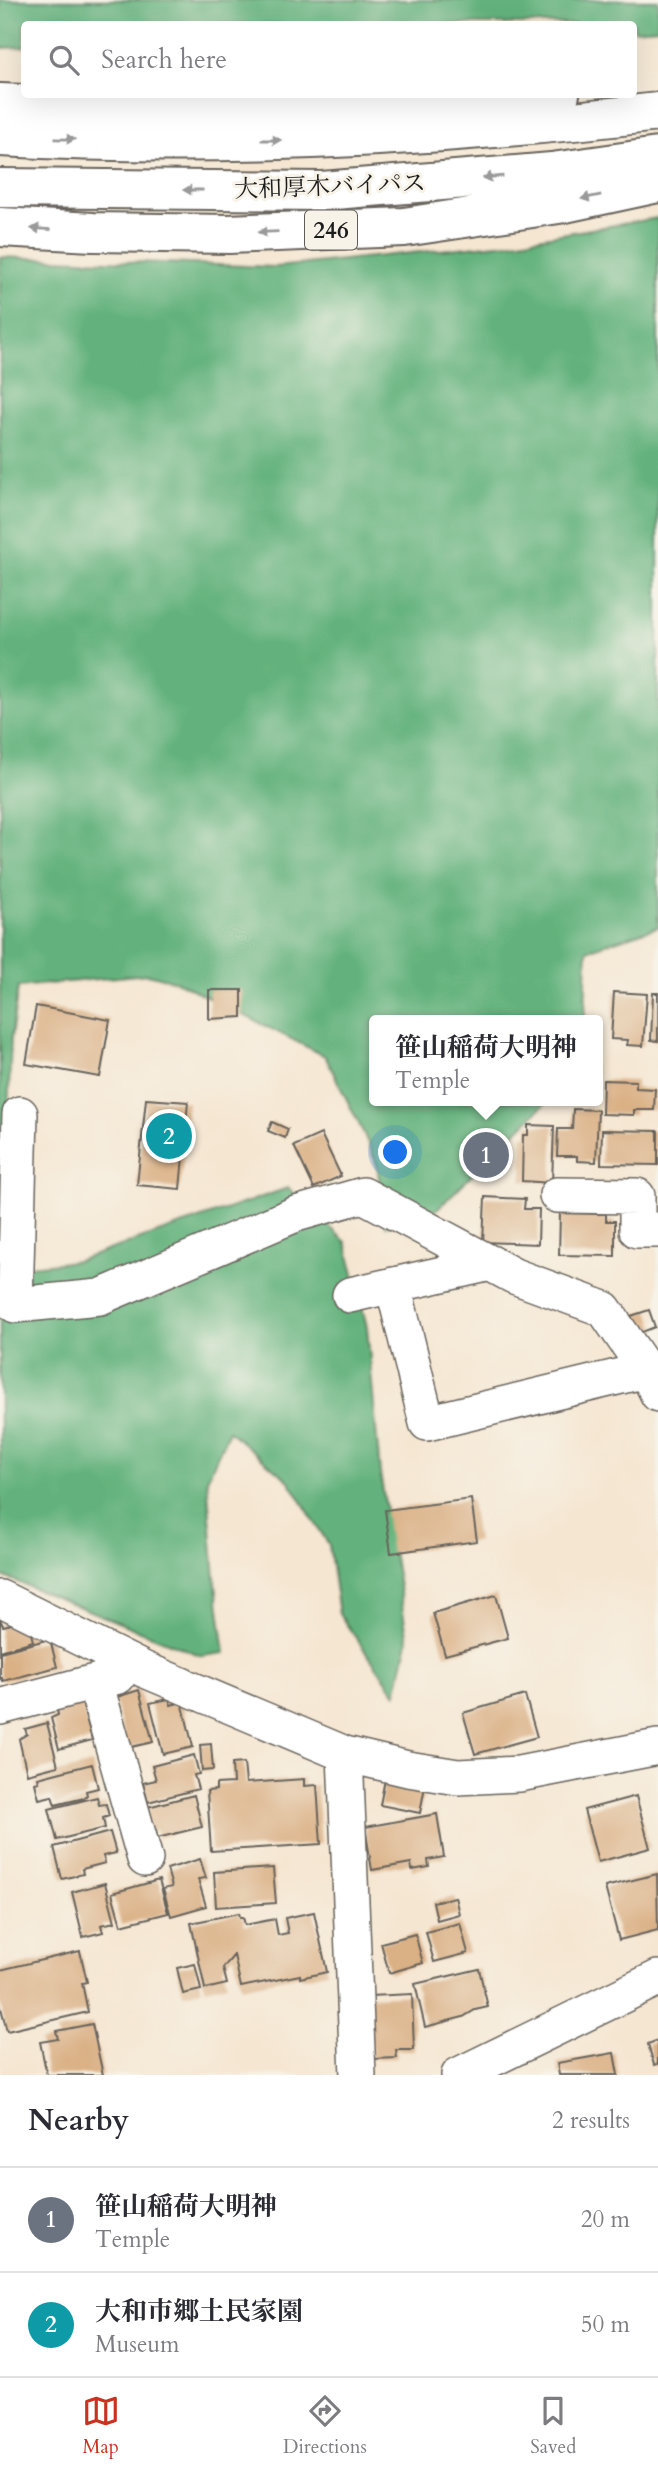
<!DOCTYPE html>
<html lang="en">
<head>
<meta charset="utf-8">
<style>
  :root { --surface:#fff; --page:#f2f2f3; --text:#2b2b33; --muted:#7c7c81; --line:#e1e1e2; --accent:#c8321e }
  body { margin:0; font-family:Cardo,"Noto Serif JP",serif; background:var(--page); color:var(--text) }
  .you { position:absolute; left:396px; top:1153px; width:24px; height:24px; margin:-18px; border:5px solid #fff; border-radius:50%; background:#1a73e8; box-shadow:0 0 0 10px #1a73e833 }
  .badge { display:grid; place-items:center; width:46px; height:46px; border-radius:50%; background:var(--accent); color:#fff; font-size:23px; font-weight:700 }
  .pin { position:absolute; translate:-50% -50%; border:4px solid #fff; box-shadow:0 2px 7px #0006 }
  .popup { position:absolute; left:369px; top:1015px; width:234px; height:91px; box-sizing:border-box; display:grid; place-content:center; border-radius:7px; background:var(--surface); filter:drop-shadow(0 2px 5px #0005); font-size:23px; white-space:nowrap; color:var(--muted) }
  .popup b { font-size:26px; color:var(--text) }
  .popup::after { content:''; position:absolute; left:50%; top:100%; margin-left:-14px; border:14px solid transparent; border-top-color:var(--surface) }
  .list { margin:0; padding:0; list-style:none }
  h2 { display:flex; justify-content:space-between; align-items:center; height:91px; margin:0; padding:0 28px; font-size:30px }
  h2 small { font-size:23px; font-weight:400; color:var(--muted) }
  .list li { display:grid; grid-template-columns:46px 1fr auto; gap:21px; align-items:center; box-sizing:border-box; height:105px; padding:0 28px; border-top:2px solid var(--line) }
  .list b { display:block; font-size:26px; white-space:nowrap }
  .list p { margin:0; font-size:23px; white-space:nowrap; color:var(--muted) }
  .list em { font-size:23px; font-style:normal; color:var(--muted) }
  .icon { flex:none; width:38px; height:38px; fill:none; stroke:currentColor; stroke-width:2; stroke-linecap:round; stroke-linejoin:round }
  .map { position:relative; flex:none; width:658px; height:2075px; overflow:hidden }
  .search { position:absolute; background:var(--surface); box-shadow:0 7px 28px #0002; left:21px; right:21px; top:21px; height:77px; display:flex; align-items:center; gap:18px; box-sizing:border-box; padding:0 24px; border-radius:7px; color:var(--muted); font-size:26px }
  .sheet { height:301px; background:var(--surface) }
  nav { display:flex; justify-content:space-around; align-items:center; box-sizing:border-box; height:98px; border-top:2px solid var(--line); background:var(--surface); font-size:19px; color:var(--muted) }
  nav a { display:grid; justify-items:center; gap:4px }
  nav .on { color:var(--accent) }
  .map>svg:first-child { display:block }
  .forest { fill:#63b27d; stroke:#40674c; stroke-width:2 }
  .building { fill:#dab085 }
  .lines { fill:none; stroke-linecap:round; stroke-linejoin:round }
  .minor-casing { stroke:#68635b; stroke-width:38 }
  .highway-casing { stroke:#68635b; stroke-width:42 }
  .minor { stroke:#fff; stroke-width:35 }
  .highway { stroke:#fff; stroke-width:38 }
  .oneway { fill:#999 }
  .labels { text-anchor:middle; stroke-width:6; stroke-linejoin:round; paint-order:stroke }
  .shield { fill:#f7f3e8; stroke:#5e5c59; stroke-width:2 }
  .shield-label { font-size:23px; font-weight:bold; fill:#1c1c1c }
  .street-label { font-size:24px; fill:#1c1c1c; stroke:#f7f3e8 }
</style>
</head>
<body>
<div class="map">
<svg width="658" height="2075" viewBox="0 0 658 2075">
  <rect width="100%" height="100%" fill="#f7f3e8"/>
  <filter id="ink" filterUnits="userSpaceOnUse"><feTurbulence type="fractalNoise" baseFrequency=".0143" numOctaves="2"/><feDisplacementMap in="SourceGraphic" scale="14" xChannelSelector="R" yChannelSelector="G"/><feConvolveMatrix kernelMatrix="1 2 1 2 8 2 1 2 1" color-interpolation-filters="sRGB"/></filter>
  <filter id="wash" filterUnits="userSpaceOnUse"><feTurbulence type="fractalNoise" baseFrequency=".00686" numOctaves="4" result="noise"/><feDisplacementMap in="SourceGraphic" scale="28" xChannelSelector="R" yChannelSelector="G"/><feGaussianBlur stdDeviation="1.57" result="paint"/><feColorMatrix in="noise" values="0 0 0 0 0 0 0 0 0 0 0 0 0 0 0 0 0 1.4 0 .05"/><feComposite in="paint" operator="in"/></filter>
  <g filter="url(#wash)">
    <rect width="100%" height="100%" fill="#f5e6d1"/>
    <!-- forest -->
    <path class="forest" d="M0,0h658v28l-24,2v-6h-610v23l-24,1z
      M658,218v709l-71,23 -2,70h-211v81h174l-113,110 -49,15 -9,-61 -13,-31 -39,-78 -147,-74 -30,-8 -130,13 -7,51 -9,231 75,-8 211,-73 58,54 21,85 13,146 28,168 -12,53 -57,-80 -10,-69 -40,-64 -60,-50 -22,48 8,99 10,75 -23,3 -202,-81v-1318l276,10 231,-24z"/>
    <g id="blocks">
      <!-- building -->
      <path class="building" d="M209,990h33v27l-33,2z
        M614,992l33,2 -4,52 -16,-1 1,-5 -17,-1z
        M653,993h5v48l-7,-1z
        M36,1006l74,14 -10,57 -74,-13z
        M603,1080l33,1v7l19,1 -1,21h-20v5l-32,-1z
        M146,1099l42,3 -8,87 -43,-4z
        M573,1109l25,1 -2,52 -19,-1v-5h-20l1,-27h14z
        M272,1122l16,7 -3,9 -17,-7z
        M528,1125l26,1 -2,57 -30,-2 1,-46h5z
        M602,1130l56,1v34l-57,-1z
        M321,1134l20,42 -27,12 -20,-42z
        M485,1197l40,2 -1,10h15l-1,35 -55,-2z
        M560,1213l46,1v7h9v35l-56,-1z
        M649,1310l6,17 -18,7 -6,-18z
        M471,1499l6,42 -86,12 -6,-43z
        M496,1595l12,43 -63,17 -12,-42z
        M0,1619l3,7 18,-4 8,4 4,15 -33,10z
        M50,1639l7,28 -54,14 -1,-3 -2,1v-27z
        M139,1690l14,52 -26,6 -13,-50z
        M525,1695l12,42 -62,17 -12,-41z
        M169,1699l2,6 11,-3 11,45 -30,7 -13,-51z
        M82,1703l10,37 -33,9 -8,-31 7,-3 -1,-6z
        M47,1723l11,43 -31,8 -8,-35 8,-5 -2,-5z
        M211,1744l2,26 -11,1 -2,-26z
        M194,1755l5,19 -5,1 4,14 -50,13 -5,-19 13,-3 -4,-14z
        M244,1763l2,20 58,-4v7l13,-1 4,59 -110,7 -4,-60 9,-1v-6l17,-1 -1,-19z
        M92,1764l6,24 -12,3 1,4 -3,3 -29,7 -3,-9 -13,3 -4,-16 4,-1 -1,-4z
        M385,1779l40,7 -5,27 -40,-8z
        M194,1795l8,32 -45,11 -1,-8 -6,2 -6,-24z
        M636,1796l14,52 -52,14 -14,-52z
        M97,1797l2,8 7,-1 3,12 -6,2 2,10 -48,12 -8,-31z
        M437,1814l7,43 -16,3 1,7 -17,3 -1,-7 -39,7 -7,-43z
        M110,1832l6,21 -13,3 2,7 -23,6 1,5 -21,5 -8,-32z
        M200,1859l6,19 -8,1 8,27 -35,10 -8,-27 9,-2 -5,-18z
        M273,1868l3,35 -60,4 -2,-35z
        M657,1874l1,56 -39,10 -14,-53z
        M159,1880l9,33 -47,12 -9,-32z
        M105,1883l10,39 -14,3 2,7 -20,5 -11,-45z
        M455,1897l4,17 -22,6 -4,-18z
        M314,1912l13,60 -27,6v-3l-59,12 -7,-32 -11,13 4,16 -22,5 -14,-66 48,-10 1,4h3l2,8 30,-6 3,16 10,-2 -3,-15z
        M460,1923l8,30 -34,9 -8,-30z
        M415,1934l8,29 -34,10 -8,-30z
        M80,1951l7,31 -5,1 6,29 -81,19 -7,-27v-34z
        M195,1964l6,26 -18,4 -6,-26z
        M479,1969l9,38 -13,3 -12,7 -38,10 -10,-43z
        M412,1994l2,56h-18l1,8 -25,1 -2,-63z
        M92,2024l11,51h-56l-7,-33 18,-3 -2,-8z
        M658,2040v24l-4,1 -6,-21z
        M614,2053l4,22h-59l-2,-12z"/>
    </g>
  </g>
  <g filter="url(#ink)">
    <use href="#blocks" fill-opacity="0" stroke="#68635b" stroke-width="2"/>
    <g class="lines">
      <!-- minor casing -->
      <g class="minor-casing">
        <path id="minor" d="M20,1114l-5,191 85,-8 196,-83 67,-19 151,81 90,33 42,61 12,24
          M557,1195l80,1v34h21
          M393,1285l34,138 219,-53
          M350,1295l141,-32
          M0,1598l143,71 202,85 63,15 50,8 61,-3 139,-27
          M95,1682l50,177
          M0,1707l118,-31
          M345,1754l13,321
          M459,2075l199,-97"/>
      </g>
      <!-- highway casing -->
      <g class="highway-casing">
        <path id="highway" d="M0,103c187,9 373,5 560,-9
          M0,137c219,12 440,0 658,-25
          M0,188l322,3 230,-19 106,-15
          M0,227l93,5 136,2 175,-7 161,-24 93,-20"/>
      </g>
      <!-- minor -->
      <use href="#minor" class="minor"/>
      <!-- highway -->
      <use href="#highway" class="highway"/>
    </g>
    <!-- one-way arrows -->
    <defs><path id="oneway-solid" d="M-6-.8H1V-3.2L6.5 0L1 3.2V.8H-6Z" transform="scale(1.75)"/></defs>
    <g class="oneway">
      <use href="#oneway-solid" transform="translate(65 139) rotate(1)"/>
      <use href="#oneway-solid" transform="translate(271 140)"/>
      <use href="#oneway-solid" transform="translate(493 177) rotate(175)"/>
      <use href="#oneway-solid" transform="translate(193 190) rotate(-180)"/>
      <use href="#oneway-solid" transform="translate(591 197) rotate(168)"/>
      <use href="#oneway-solid" transform="translate(41 229) rotate(-177)"/>
      <use href="#oneway-solid" transform="translate(268 232) rotate(178)"/>
    </g>
  </g>
  <g class="labels">
    <!-- shield labels -->
    <rect class="shield" x="305" y="210.5" width="52" height="39" rx="5"/>
    <g class="shield-label">
      <text x="331" y="238">246</text>
    </g>
    <!-- street labels -->
    <g class="street-label">
      <text transform="translate(330 186) rotate(-2)" y="8">大和厚木バイパス</text>
    </g>
  </g>
</svg>
<div class="you"></div>
<div class="pin badge" style="left:486px;top:1155px;background:#6b7280">1</div>
<div class="popup"><b>笹山稲荷大明神</b>Temple</div>
<div class="pin badge" style="left:169px;top:1136px;background:#0f9aa8">2</div>
<div class="search"><svg class="icon" aria-label="search" viewBox="0 0 24 24"><circle cx="10" cy="10" r="6"/><path d="M15 15l6 6"/></svg>Search here</div>
</div>
<section class="sheet">
<h2>Nearby<small>2 results</small></h2>
<ul class="list">
<li><span class="badge" style="background:#6b7280">1</span><div><b>笹山稲荷大明神</b><p>Temple</p></div><em>20 m</em></li>
<li><span class="badge" style="background:#0f9aa8">2</span><div><b>大和市郷土民家園</b><p>Museum</p></div><em>50 m</em></li>
</ul>
</section>
<nav>
<a class="on"><svg class="icon" aria-label="map" viewBox="0 0 24 24"><path d="M3 6l6-2 6 2 6-2v14l-6 2-6-2-6 2zM9 4v14M15 6v14"/></svg>Map</a>
<a><svg class="icon" aria-label="directions" viewBox="0 0 24 24"><path d="M12 3l9 9-9 9-9-9zM9 14v-3h6M13 9l2 2-2 2"/></svg>Directions</a>
<a><svg class="icon" aria-label="saved" viewBox="0 0 24 24"><path d="M7 4h10v16l-5-4-5 4z"/></svg>Saved</a>
</nav>
</body>
</html>
